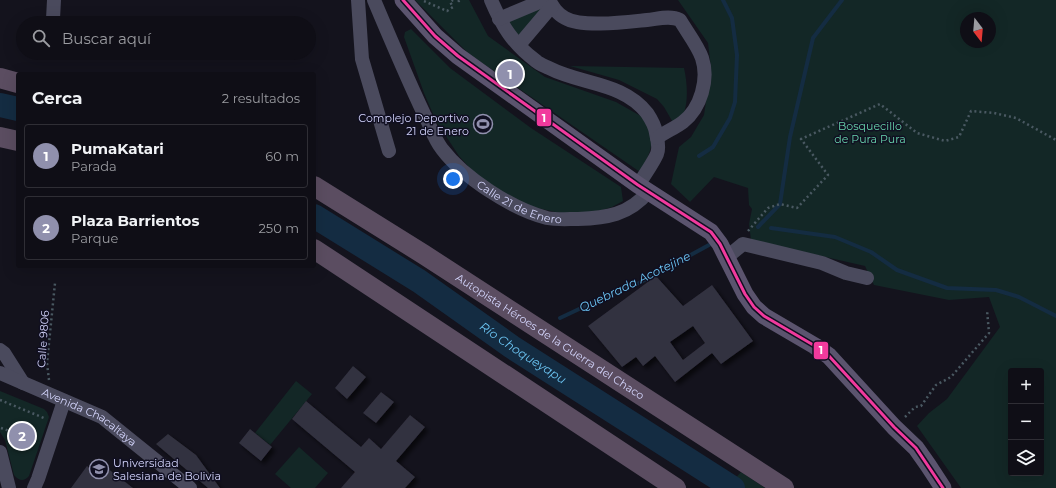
<!DOCTYPE html>
<html lang="es">
<head>
<meta charset="utf-8">
<style>
  :root { --surface:#0f0e16; --page:#18171f; --text:#f1f3f6; --muted:#9b9ca1; --line:#2f2e35; --accent:#9090ad }
  body { margin:0; font-family:Montserrat,sans-serif; background:var(--page); color:var(--text) }
  .controls { position:absolute; right:12px; bottom:12px; display:grid; overflow:hidden; border-radius:4px; box-shadow:0 4px 16px #0002 }
  .controls button { width:36px; height:36px; display:grid; place-items:center; padding:0; border:0; border-bottom:1px solid var(--line); background:var(--surface); color:var(--text); font:20px sans-serif }
  .compass { position:absolute; left:960px; top:12px; width:36px; height:36px; border-radius:50%; background:var(--surface); box-shadow:0 4px 16px #0002; rotate:164deg }
  .you { position:absolute; left:453px; top:179px; width:14px; height:14px; margin:-10px; border:3px solid #fff; border-radius:50%; background:#1a73e8; box-shadow:0 0 0 6px #1a73e833 }
  .badge { display:grid; place-items:center; width:26px; height:26px; border-radius:50%; background:var(--accent); color:#fff; font-size:13px; font-weight:700 }
  .pin { position:absolute; translate:-50% -50%; border:2px solid #fff; box-shadow:0 1px 4px #0006 }
  .list { margin:0; padding:0; list-style:none }
  h2 { display:flex; justify-content:space-between; align-items:center; height:52px; margin:0; padding:0 16px; font-size:17px }
  h2 small { font-size:13px; font-weight:400; color:var(--muted) }
  .list li { display:grid; grid-template-columns:26px 1fr auto; gap:12px; align-items:center; box-sizing:border-box; height:64px; margin:0 8px 8px; padding:0 8px; border:1px solid var(--line); border-radius:4px }
  .list b { display:block; font-size:15px; white-space:nowrap }
  .list p { margin:0; font-size:13px; white-space:nowrap; color:var(--muted) }
  .list em { font-size:13px; font-style:normal; color:var(--muted) }
  .icon { flex:none; width:22px; height:22px; fill:none; stroke:currentColor; stroke-width:2; stroke-linecap:round; stroke-linejoin:round }
  .map { position:relative; flex:none; width:1056px; height:488px; overflow:hidden }
  .search { position:absolute; background:var(--surface); box-shadow:0 4px 16px #0002; left:16px; top:16px; width:300px; height:44px; display:flex; align-items:center; gap:10px; box-sizing:border-box; padding:0 14px; border-radius:22px; color:var(--muted); font-size:15px }
  .panel { position:absolute; background:var(--surface); box-shadow:0 4px 16px #0002; left:16px; top:72px; width:300px; height:196px; border-radius:4px }
  .map>svg:first-child { display:block }
  .green { fill:#132726; fill-rule:evenodd }
  .lines { fill:none; stroke-linecap:round; stroke-linejoin:round }
  .stream { stroke:#142c42; stroke-width:4 }
  .river { stroke:#142c42; stroke-width:24 }
  .building { fill:#32313f; fill-rule:evenodd; filter:url(#shadow) }
  .path { stroke:#4a5962; stroke-width:2.5; stroke-dasharray:2 3; stroke-linecap:butt }
  .minor { stroke:#4a4a5d; stroke-width:14 }
  .major { stroke:#5b546e; stroke-width:17 }
  .highway { stroke:#5b4d61; stroke-width:20 }
  .bus-1-casing { stroke:#100f21; stroke-width:6 }
  .bus-1 { stroke:#f13a9d; stroke-width:3 }
  .labels { text-anchor:middle; stroke-width:3; stroke-linejoin:round; paint-order:stroke }
  .poi-label { font-size:11px; fill:#d3d4fb; stroke:#100f21; text-anchor:end }
  .park-label { font-size:11px; fill:#67d4ac; stroke:#100f21 }
  .street-label { font-size:11px; fill:#d3d4fb; stroke:#100f21 }
  .water-label { font-size:12px; font-style:italic; fill:#6bc3f1; stroke:#100f21 }
  .line-badge { stroke:#100f21; stroke-width:1.5 }
  .badge-label { font-size:11px; text-anchor:middle; font-weight:bold; fill:#fff }
</style>
</head>
<body>
<div class="map">
<svg width="1056" height="488" viewBox="0 0 1056 488">
  <defs>
    <filter id="shadow"><feDropShadow dx="3.5" dy="3.5" stdDeviation="2" flood-color="#0009"/></filter>
  </defs>
  <rect width="100%" height="100%" fill="#14131d"/>
  <!-- green -->
  <path class="green" d="M415,0h54l19,36 57,41 71,25 30,17c8,26 7,29 -6,53l-171,-118z
    M678,0h378v488h-95l-44,-62 12,-13 18,-14 53,-72 -11,-30 -40,3 -75,-15 -9,-19 -114,-26 -2,-16 3,-15 -3,-4 -1,-17 -34,-11 -24,25 -19,-18 8,-37 12,-10 13,-22 7,-47 -3,-25zM966,18h24v24h-24zM1011,371h30v102h-30z
    M544,7l-25,29 -13,-15z
    M411,29l39,39 81,60 90,59 2,14 -11,6 -23,7h-25l-44,-10 -42,-27 -19,-21 -23,-35 -12,-28 -20,-56 1,-5z
    M570,66l114,2c4,17 6,47 -9,58l-11,-19 -7,-8 -38,-19z
    M296,381l16,13 -42,51 -15,-12z
    M0,391l44,18 3,3 2,5 -20,59c-5,6 -10,5 -15,-1l-9,-35 -5,-8z
    M299,447l29,26 -13,15h-24l-16,-14z
    M741,472l24,16h-26l-8,-5z"/>
  <g class="lines">
    <!-- stream -->
    <path class="stream" d="M699,156l14,-9 17,-29 5,-16 2,-47 -5,-37 -9,-18
      M758,227l22,-23 10,-67 23,-99 29,-38
      M771,228l64,9 36,15 26,18 50,18 49,2 23,7 37,19
      M560,318l51,-24 28,-11 70,-38"/>
    <!-- river -->
    <g class="river">
      <path d="M0,105l18,4"/>
      <path id="s1" d="M314,216l105,65 93,66 221,141"/>
    </g>
  </g>
  <!-- building -->
  <path class="building" d="M656,276l27,30 29,-21 41,56 -32,23 -9,-11 -37,29 -20,-26 -12,10 -7,-9 -14,10 -34,-41zM693,326l12,17 -22,17 -13,-18z
    M353,366l13,11 -19,22 -12,-11z
    M381,392l13,10 -18,21 -13,-10z
    M306,401l55,46 8,-9 12,11 29,-34 15,12 -29,34 19,16 -10,11h-64l14,-16 -63,-53z
    M250,429l22,18 -11,14 -22,-18z
    M168,434l28,21 24,33h-12l-52,-44z
    M87,466l14,11 6,-9 26,20h-62z"/>
  <g class="lines">
    <!-- path -->
    <path class="path" d="M458,0l1,1 1,-1
      M424,1l23,10 6,-4 -3,-5 3,-2
      M748,231l20,-23 12,-4 17,4 31,-33 -27,-36 79,-35 37,29 28,8 14,-4 12,-26 23,2 22,5 40,22
      M49,380l-2,-17 8,-80
      M0,400l44,18
      M905,417l10,-10 6,-1 15,-21 15,-8 38,-44 -2,-23
      M1,428l36,13"/>
    <!-- minor -->
    <g class="minor">
      <path d="M358,0l4,59 27,92"/>
      <path id="s2" d="M374,0c16,38 32,76 50,114 6,11 10,25 18,35 22,29 70,60 105,69 10,2 21,1 31,1 28,-1 51,-4 70,-27"/>
      <path d="M491,0c11,26 22,44 45,61 3,3 9,5 13,7 33,17 74,14 98,45 4,6 8,12 9,20 1,6 4,14 1,21 -4,9 -13,22 -19,31"/>
      <path d="M549,0c4,7 8,14 16,18 17,10 62,4 82,2 11,-1 23,-5 33,0 7,12 18,26 22,38 7,21 -1,50 -19,64 -8,6 -18,10 -26,16"/>
      <path d="M53,19l1,-19"/>
      <path d="M499,19l45,-19"/>
      <path d="M519,45l33,-39"/>
      <path d="M726,258l17,-14 79,19 24,10 21,5"/>
      <path d="M0,350l4,3 19,30"/>
      <path id="s3" d="M0,373l102,44 88,71"/>
      <path d="M0,452l9,36"/>
      <path d="M34,488l4,-9 26,-78"/>
    </g>
    <!-- major -->
    <path class="major" d="M403,0l32,36 23,20 180,129 73,47 9,12 25,50 9,13 10,9 51,30 14,10 65,71 22,21 12,17 15,23"/>
    <!-- highway -->
    <g class="highway">
      <path d="M0,78l18,5"/>
      <path d="M0,137l18,4"/>
      <path id="s4" d="M314,186l109,68 361,234"/>
      <path d="M314,249l362,239"/>
    </g>
    <!-- bus-1 casing -->
    <g class="bus-1-casing">
      <path id="bus-1" d="M403,0l32,36 23,20 180,129 73,47 9,12 25,50 9,13 10,9 51,30 14,10 65,71 22,21 27,40"/>
    </g>
    <!-- bus-1 -->
    <use href="#bus-1" class="bus-1"/>
  </g>
  <!-- icons -->
  <defs>
    <g id="stadium-ring" transform="scale(1)"><circle r="9.5" fill="#100f21" stroke="#9090ad" stroke-width="1.5"/><path d="M0-5a6.5 5 0 1 0 0 10a6.5 5 0 1 0 0-10ZM-3.5-1.8h7v3.6h-7Z" fill="#9090ad"/></g>
    <g id="university-ring" transform="scale(1)"><circle r="9.5" fill="#100f21" stroke="#9090ad" stroke-width="1.5"/><path d="M0-5L7-2L0 1L-7-2ZM-4 1L0 2.5L4 1V4Q0 6-4 4Z" fill="#9090ad"/></g>
  </defs>
  <g fill-rule="evenodd">
    <use href="#stadium-ring" x="483" y="124"/>
    <use href="#university-ring" x="99" y="469"/>
  </g>
  <g class="labels">
    <!-- poi labels -->
    <g class="poi-label">
      <text x="469" y="122">Complejo Deportivo<tspan x="469" dy="13">21 de Enero</tspan></text>
      <text x="113" y="467" text-anchor="start">Universidad<tspan x="113" dy="13">Salesiana de Bolivia</tspan></text>
    </g>
    <!-- park labels -->
    <g class="park-label">
      <text x="870" y="130">Bosquecillo<tspan x="870" dy="13">de Pura Pura</tspan></text>
    </g>
    <!-- street labels -->
    <g class="street-label">
      <text dy="4" stroke="none"><textPath href="#s2" startOffset="260">Calle 21 de Enero</textPath></text>
      <text dy="4" stroke="none"><textPath href="#s4" startOffset="280">Autopista Héroes de la Guerra del Chaco</textPath></text>
      <text transform="translate(43 339) rotate(-86)" y="4">Calle 9806</text>
      <text dy="4" stroke="none"><textPath href="#s3" startOffset="100">Avenida Chacaltaya</textPath></text>
    </g>
    <!-- water labels -->
    <g class="water-label">
      <text transform="translate(635 282) rotate(-26)" y="4">Quebrada Acotejine</text>
      <text dy="4" stroke="none"><textPath href="#s1" startOffset="250">Río Choqueyapu</textPath></text>
    </g>
  </g>
  <g class="line-badge">
    <rect x="536" y="108" width="16" height="19" rx="4" fill="#f13a9d"/>
    <rect x="813" y="341" width="16" height="19" rx="4" fill="#f13a9d"/>
  </g>
  <g class="badge-label">
    <text x="544" y="122">1</text>
    <text x="821" y="354">1</text>
  </g>
</svg>
<div class="controls">
<button>+</button>
<button>−</button>
<button><svg class="icon" aria-label="layers" viewBox="0 0 24 24"><path d="M12 4l9 5-9 5-9-5zM3 14l9 5 9-5"/></svg></button>
</div>
<svg class="compass" viewBox="-18 -18 36 36"><path d="M0-13l5 13h-10z" fill="#e53935"/><path d="M0 13l5-13h-10z" fill="#9b9ca1"/></svg>
<div class="you"></div>
<div class="pin badge" style="left:510px;top:74px">1</div>
<div class="pin badge" style="left:22px;top:436px">2</div>
<div class="search"><svg class="icon" aria-label="search" viewBox="0 0 24 24"><circle cx="10" cy="10" r="6"/><path d="M15 15l6 6"/></svg>Buscar aquí</div>
<section class="panel">
<h2>Cerca<small>2 resultados</small></h2>
<ul class="list">
<li><span class="badge">1</span><div><b>PumaKatari</b><p>Parada</p></div><em>60 m</em></li>
<li><span class="badge">2</span><div><b>Plaza Barrientos</b><p>Parque</p></div><em>250 m</em></li>
</ul>
</section>
</div>
</body>
</html>
